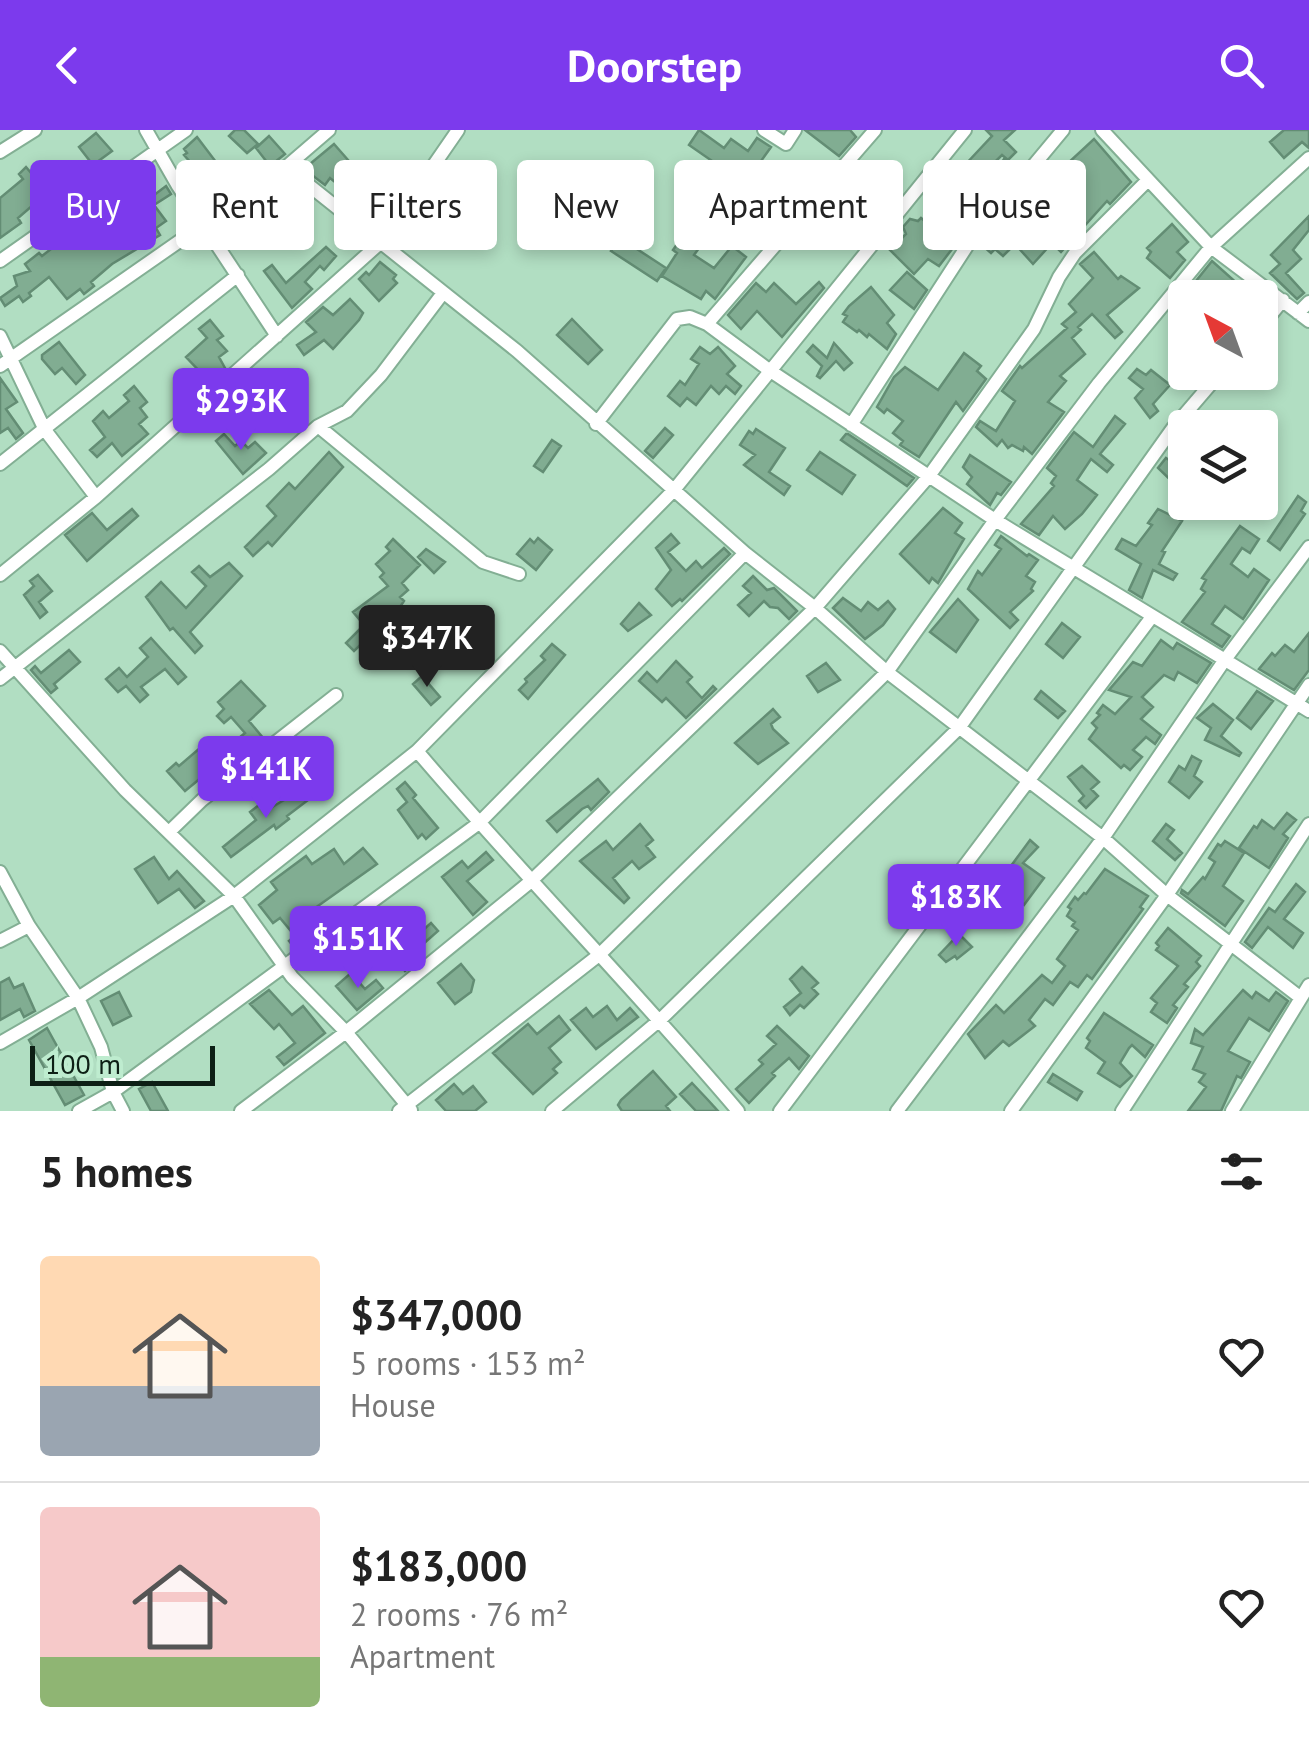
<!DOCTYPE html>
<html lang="en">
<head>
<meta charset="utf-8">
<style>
	:root { --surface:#fff; --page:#f2f2f2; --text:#222; --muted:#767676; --line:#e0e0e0; --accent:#7c3aed }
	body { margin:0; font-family:"PT Sans",sans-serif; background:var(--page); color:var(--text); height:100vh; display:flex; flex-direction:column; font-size:38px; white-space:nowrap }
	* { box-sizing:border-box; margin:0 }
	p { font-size:32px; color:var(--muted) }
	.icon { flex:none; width:55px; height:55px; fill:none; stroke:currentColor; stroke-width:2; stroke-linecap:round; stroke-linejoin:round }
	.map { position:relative; height:981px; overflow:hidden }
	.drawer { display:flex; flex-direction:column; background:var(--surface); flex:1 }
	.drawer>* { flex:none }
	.hud { position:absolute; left:30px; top:30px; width:1250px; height:90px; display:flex; gap:20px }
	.needle { width:65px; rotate:319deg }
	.tools { position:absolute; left:1168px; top:150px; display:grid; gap:20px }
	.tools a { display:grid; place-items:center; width:110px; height:110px; border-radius:10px; background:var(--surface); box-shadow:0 5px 15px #0003; font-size:50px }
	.scale { position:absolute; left:30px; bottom:25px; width:185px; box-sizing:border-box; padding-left:10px; border:5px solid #0d1f15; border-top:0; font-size:28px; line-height:35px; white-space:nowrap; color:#0d1f15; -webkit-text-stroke:8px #beeccf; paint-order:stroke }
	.price { position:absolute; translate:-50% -85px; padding:0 22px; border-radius:10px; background:var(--accent); color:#fff; font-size:32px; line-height:65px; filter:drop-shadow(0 2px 5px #0008) }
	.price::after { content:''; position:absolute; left:50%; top:60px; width:30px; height:22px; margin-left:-15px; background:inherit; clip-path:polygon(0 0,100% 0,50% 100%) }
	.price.active { background:#222; color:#fff }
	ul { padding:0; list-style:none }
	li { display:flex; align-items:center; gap:30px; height:250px; padding:0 40px }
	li+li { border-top:2px solid var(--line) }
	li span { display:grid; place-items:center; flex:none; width:280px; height:200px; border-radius:10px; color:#555 }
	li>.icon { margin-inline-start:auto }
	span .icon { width:120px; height:120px; fill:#fffc; stroke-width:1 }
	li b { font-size:42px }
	h2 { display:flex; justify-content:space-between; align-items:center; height:120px; padding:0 40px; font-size:42px }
	.tag { padding:0 35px; border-radius:10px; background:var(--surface); box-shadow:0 5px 15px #0003; font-size:35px; line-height:90px }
	.tag.active { background:var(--accent); color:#fff }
	header { display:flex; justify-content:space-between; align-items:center; height:130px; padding:0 40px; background:var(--accent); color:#fff; font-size:45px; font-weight:600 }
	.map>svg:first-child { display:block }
	.building { fill:#81ad92; stroke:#638d74; stroke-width:2.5 }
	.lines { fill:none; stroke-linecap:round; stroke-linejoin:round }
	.minor-casing { stroke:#83af94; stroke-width:16 }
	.minor { stroke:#fff; stroke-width:12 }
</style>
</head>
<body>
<header><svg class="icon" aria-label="back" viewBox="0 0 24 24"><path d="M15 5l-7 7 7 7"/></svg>Doorstep<svg class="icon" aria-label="search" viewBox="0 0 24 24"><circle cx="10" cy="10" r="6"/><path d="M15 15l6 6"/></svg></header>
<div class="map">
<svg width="1309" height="981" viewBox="0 0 1309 981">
	<rect width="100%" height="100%" fill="#b1dec2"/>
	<path class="building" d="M235 0H244L258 14 247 23 229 6Z
		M699 0 724 18 731 9 748 21 757 8 771 17 694 125 714 138 732 116 746 127 715 169 706 161 701 169 662 146 677 123 673 120 728 42 689 15Z
		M805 0H850L856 7 839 26Z
		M986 0H1015L1004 10 1016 22 1008 30 1002 25 947 79 933 67 939 60 944 64 968 41 964 36 992 6Z
		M1284 0H1309V18L1302 12 1284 28 1270 12Z
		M96 3 112 21 93 35 79 17Z
		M269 6 285 24 270 36 256 18Z
		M197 7 216 32 209 38 221 52 214 59 184 25 187 23 184 19Z
		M1094 9 1131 52 1110 74 1107 71 1061 122 1052 113 1033 134 1015 114 1003 126 995 119 991 123 983 116 1000 98 997 95 1008 82 1022 96 1037 79 1024 63 1036 49 1063 77 1084 52 1067 34Z
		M334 14 355 38 340 56 330 48 325 55 304 39Z
		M1004 29 1013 39 996 56 998 58 976 79 973 77Z
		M26 37 37 50 53 42 64 57 51 67 48 62 18 88 21 93 0 108V68L23 49 19 44Z
		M287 51 301 62 294 73 305 85 295 95 298 98 281 112 275 105 264 114 252 100 234 111 226 99 262 72 267 77 282 64 278 60Z
		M166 56 171 64 154 75 166 91 156 98 160 105 112 134 91 152 94 156 84 164 80 159 67 169 49 147 29 163 31 166 23 172 19 166 5 176 0 168 17 156 14 146 30 141 25 134 39 123 42 126 73 102 84 117 112 91 104 81 130 61 141 75Z
		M845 62 858 72 864 68 880 82 870 95 848 78 834 86 827 78Z
		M937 81 962 106 939 136 928 129 914 144 890 120 906 104 903 97 910 89 918 91 921 88 926 92Z
		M1309 86V100L1293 120 1301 129 1286 143 1304 163 1297 169 1270 143 1280 134 1271 125Z
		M1172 94 1188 112 1177 122 1185 130 1170 148 1147 128 1151 122 1147 118Z
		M620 108 666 138 657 151 611 121Z
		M326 117 336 126 324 140 320 136 305 152 312 159 292 178 264 141 272 135 286 153Z
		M1094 122 1118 149 1121 146 1139 158 1107 185 1122 202 1115 208 1092 184 1078 197 1081 200 1072 208 1085 224 1060 246 1066 251 1048 272 1064 282 1032 324 1024 317 1023 321 1012 315 1008 318 1002 310 997 316 976 297 980 291 996 301 1015 271 1002 261 1020 236 1022 238 1067 198 1062 194 1076 182 1069 174 1093 148 1080 134Z
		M1212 131 1239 155 1228 168H1222L1213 160 1204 168 1192 156Z
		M380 132 396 145 393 149 397 153 379 171 359 149 366 142 369 145Z
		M907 142 927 160 914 179 890 160Z
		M819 152 824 158 782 207 757 181 741 199 728 185 756 153 766 162 774 153 796 174Z
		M871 157 894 185 887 193 896 204 887 219 869 204 867 207 859 200 857 202 843 192 847 186 843 184 849 176Z
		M350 169 363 183 359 190 333 219 324 210 304 225 297 215 316 202 306 192 323 177 333 185Z
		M572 189 602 220 588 234 557 205Z
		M210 190 223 206 217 210 227 221 219 227 225 238 208 250 186 227 207 208 199 199Z
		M59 212 85 245 76 254 62 238 55 244 42 229V225Z
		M834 213 852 233 844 240 836 231 820 248 817 246 822 236 807 222 813 215 827 228Z
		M700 217 710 224 718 217 735 236 727 244 741 256 735 264 726 256 719 264 711 256 696 275 687 268 680 276 668 266 680 251 685 255 699 234 691 229Z
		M964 223 981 236 977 241 986 249 963 281 956 272 919 327 900 315 903 311 893 303 903 291 887 279 884 283 877 277 894 247 905 237 938 260Z
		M1137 239 1146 245 1151 240 1170 255 1153 274 1158 281 1150 288 1135 268 1143 259 1129 248Z
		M0 248 17 272 6 279 23 303 16 309 8 298 0 303Z
		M134 256 147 272 140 278 147 287 139 294 148 304 122 326 112 313 97 327 90 320 105 307 93 291 103 281 109 288 129 271 124 265Z
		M1115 286 1125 294 1100 324 1113 335 1107 342 1091 329 1077 350 1097 365 1082 384 1065 399 1053 386 1039 405 1021 394 1054 356 1051 353 1056 346 1047 338 1074 302 1093 317Z
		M665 298 673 305 653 328 645 321Z
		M756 299 785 318 769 342 790 356 784 365 744 335 755 325 740 315 749 301 753 304Z
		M224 304 235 316 241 311 248 318 255 312 266 323 243 344 216 311Z
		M846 304H848L914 348 907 356 841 310Z
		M552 310 561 316 543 342 534 336Z
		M329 322 343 337 272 416 268 412 253 426 245 417 276 386 267 376 289 353 295 359Z
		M820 322 855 345 842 364 807 340Z
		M970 325 1011 352 1001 365 997 363 990 375 967 354 972 347 963 337Z
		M1166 328 1179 336 1185 328V364L1158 338Z
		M1298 366 1306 372 1301 381 1305 384 1280 420 1268 411Z
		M943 378 962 393 955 403 964 409 938 453 932 448 929 453 900 424Z
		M132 379 138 386 87 431 65 405 92 383 107 400Z
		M1158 379 1182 391 1162 421 1165 422 1159 434 1177 444 1173 450 1153 440 1142 468 1129 460 1141 434 1116 419 1122 409 1136 416 1152 395 1148 393Z
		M1240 396 1259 409 1250 423 1242 418 1231 434 1248 447 1254 439 1269 450 1243 489 1225 476 1212 494 1230 506 1222 517 1182 492 1205 462 1201 459 1206 450 1202 448Z
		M671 404 679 413 668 422 686 441 696 431 702 438 724 418 730 424 682 471 680 469 672 476 656 459 671 440 656 418Z
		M1001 406 1027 426 1029 424 1038 430 1026 446 1035 452 1031 459 1033 461 1010 482 1018 490 1010 498 968 459 978 441 982 445 1001 419 995 415Z
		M538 408 552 420 536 440 517 424 530 409 534 413Z
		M393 409 420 435 402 453 408 460 400 467 404 471 400 477 354 521 346 513 364 495 353 482 388 456 380 447 384 443 376 434 390 421 386 417Z
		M426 419 445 432 434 443 418 427Z
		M229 433 242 446 190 502 202 516 195 523 173 498 170 500 146 467 161 452 186 478 206 456 192 442 199 436 210 447Z
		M38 445 52 461 39 472 47 482 40 488 24 465 34 456 30 451Z
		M753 446 767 460 774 458 797 481 789 489 778 478 770 477 764 471 749 486 738 475 751 463 743 456Z
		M843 468 861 481 868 472 878 480 888 471 895 479 883 495 865 509 833 478Z
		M958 469 978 490 956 522 930 502Z
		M639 473 651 485 628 501 621 494Z
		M1062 493 1080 507 1063 528 1046 514Z
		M1309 503V540L1294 560 1259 539 1272 523 1275 526 1285 515 1294 522Z
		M151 508 186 547 178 554 165 539 141 557 148 565 140 572 126 556 118 562 106 549 119 538 127 547 148 527 140 518Z
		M1161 510 1173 519 1177 513 1211 533 1197 553 1178 542 1174 550 1164 545 1142 567 1153 577 1141 589 1161 605 1155 614 1146 607 1133 620 1142 627 1130 640 1124 635 1121 638 1089 609 1097 598 1092 593 1100 585 1097 583 1103 575 1115 584 1131 567 1109 560 1133 532 1142 536Z
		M552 514 565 525 528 569 519 560 527 552 525 549 545 530 541 526Z
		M69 520 80 532 54 554 57 558 51 563 31 540 35 536 41 543Z
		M676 531 692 547 687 552 702 568 713 556 716 559 686 588 666 568 662 572 639 551 647 542 657 552Z
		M826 533 840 550 818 562 807 546Z
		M422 546 440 567 431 575 413 554Z
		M241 551 265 576 249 591 264 609 256 615 251 609 233 625 227 618 245 603 231 587 224 593 217 586 224 579 218 572Z
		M1041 561 1065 581 1058 588 1035 569Z
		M1257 561 1273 571 1251 599 1237 588Z
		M1213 574 1233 590 1221 606 1241 623 1239 626 1205 610 1211 598 1197 588Z
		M773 579 780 587 771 594 773 599 788 613 758 634 735 613Z
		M207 612 228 637 214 648 208 642 185 661 167 641 176 633 179 636Z
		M1192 626 1201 631 1194 646 1202 652 1189 668 1169 652 1179 636 1185 640Z
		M1082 636 1099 652 1091 659 1098 666 1086 678 1079 671 1084 666 1068 647Z
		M598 649 609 662 591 680 588 676 582 679 557 702 547 691Z
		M405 652 416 665 413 668 438 698 426 709 422 704 418 708 398 680 407 672 397 659Z
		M301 660 308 670 287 686 289 689 276 699 274 695 231 727 223 717 256 690 250 682 263 672 269 679Z
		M1287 683 1296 690 1283 704 1288 708 1269 738 1239 718 1254 696 1257 698 1262 690 1274 699Z
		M640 694 653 710 646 716 655 727 639 739 632 731 613 748 629 768 624 773 580 731 606 711 613 720Z
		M1166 694 1174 700 1167 709 1182 723 1175 730 1153 711Z
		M1030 710 1038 717 1023 733 1044 748 1024 775 1018 770 1001 788 988 778 977 791 957 773 961 770 958 767 973 749 984 755 1004 736 1008 740Z
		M1225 711 1244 723 1223 756 1243 771 1225 796 1181 763 1182 760 1188 764 1203 747 1205 749 1215 732 1209 728 1218 714 1221 716Z
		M363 718 377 734 308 783 319 798 294 817 289 811 295 806 280 788 273 793 259 775 277 760 271 752 306 726 312 734 334 719 344 734Z
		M486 722 493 730 467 751 487 772 473 785 442 747 462 731 468 738Z
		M154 727 169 749 177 741 204 771 195 778 179 759 158 773 135 739Z
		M1105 739 1148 766 1140 777 1143 779 1092 849 1087 845 1078 857 1070 852 1053 875 1045 869 1029 890 1035 896 1009 916 1003 911 985 928 968 904 996 875 1004 883 1042 845 1052 853 1065 836 1057 829 1078 800 1072 796 1075 792 1067 786 1071 779 1068 777 1075 767 1078 770 1084 763 1086 764Z
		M1296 754 1305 762 1284 789 1303 803 1293 818 1268 797 1252 818 1245 812 1269 778 1275 782Z
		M369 787 412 835 405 841 384 816 363 831 355 822 372 808 359 793Z
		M413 792 422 801 431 793 438 801 421 816 406 798Z
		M1168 798 1201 826 1196 832 1200 836 1184 854 1188 857 1173 875 1177 878 1167 893 1151 882 1157 873 1151 868 1178 836 1156 820 1159 816 1156 813Z
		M959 804 972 817 957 829 955 826 946 832 939 825Z
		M461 834 474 850 471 862 455 874 438 853Z
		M802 837 818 853 812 858 818 864 804 878 800 875 790 885 784 877 801 863 790 849Z
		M351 843 365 859 376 850 383 858 357 880 336 856Z
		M9 848 14 858 23 854 35 881 24 887 20 879 0 890V853Z
		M269 860 292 885 303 876 325 903 284 935 277 927 295 913 279 894 274 899 250 874Z
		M1243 860 1252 868 1256 862 1269 871 1276 862 1288 871 1269 901 1249 888 1228 921 1250 932 1241 948 1237 946 1221 981H1188L1206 957 1199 952 1205 944 1193 939 1203 917 1191 913 1195 899 1203 905Z
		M119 862 131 886 113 895 101 871Z
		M607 876 617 890 630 878 638 887 596 919 571 890 586 878 593 887Z
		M1104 883 1153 915 1145 927 1132 915 1129 918 1120 933 1132 946 1120 957 1098 943 1105 932 1086 918 1090 911 1087 908Z
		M559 886 570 900 549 918 561 932 553 939 557 943 533 964 493 923 528 894 537 904Z
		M777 896 809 926 799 939 789 928 772 943 775 946 749 973 736 959 763 934 759 930 776 914 767 906Z
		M47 898 84 965 65 975 29 910Z
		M653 941 676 967 666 976 670 981H622L618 975 621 970Z
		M1053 944 1082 962 1077 970 1048 952Z
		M152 952 168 981H151L139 959Z
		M692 953 708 970 718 981H696L680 964Z
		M454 954 463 964 473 956 486 972 475 981H446L436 970Z"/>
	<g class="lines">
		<g class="minor-casing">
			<path id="minor" d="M146 0 178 56 277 206
				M764 0 786 14 795 0
				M1102 0 1211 117 1309 191
				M0 22 35 0
				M0 131 186 0
				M1298 183 1309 172
				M707 194 875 0
				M1260 198 1283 170
				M0 206 45 300 96 367
				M0 236 286 37 329 0
				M596 294 677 189 690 187 707 194 769 240 995 390 1309 581
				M851 295 969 113 1063 0
				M318 296 483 432 519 444
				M0 334 238 145
				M745 423 815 478 887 542 1103 708 1167 765 1301 868
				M0 445 96 367 380 113 458 0
				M0 521 125 660 234 766 292 847 346 902 411 980
				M0 549 269 339 318 296 347 281 381 245 443 163
				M417 621C521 743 634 858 738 981
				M170 701 202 670 336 565
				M0 742 29 796 78 868 101 917 113 962 123 981
				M0 811 29 796
				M0 913 78 868 234 766 417 621 674 360 965 0
				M79 981 113 962 479 693 745 423 517 221 286 37
				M241 981 346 902 530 752 815 478 929 346 1034 199 1059 147 1075 123 1147 51
				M399 981 599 825 887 542 995 390 1099 253 1211 117 1309 28
				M552 981 661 889 959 598 1173 298 1221 242
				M780 981 1151 488
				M897 981 1103 708 1224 531 1309 417
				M1011 981 1167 765 1309 555
				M1122 981 1309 694
				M1232 981 1309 855"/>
		</g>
		<use href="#minor" class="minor"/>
	</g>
</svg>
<div class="tools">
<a><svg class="needle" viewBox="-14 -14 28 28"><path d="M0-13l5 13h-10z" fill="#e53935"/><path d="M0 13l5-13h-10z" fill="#767676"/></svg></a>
<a><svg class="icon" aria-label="layers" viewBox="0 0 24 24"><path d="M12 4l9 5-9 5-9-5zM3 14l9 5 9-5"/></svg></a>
</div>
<div class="scale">100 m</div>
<b class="price" style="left:241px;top:323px">$293K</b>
<b class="price active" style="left:427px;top:560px">$347K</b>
<b class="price" style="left:266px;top:691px">$141K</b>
<b class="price" style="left:956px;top:819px">$183K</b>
<b class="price" style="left:358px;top:861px">$151K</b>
<div class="hud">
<a class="tag active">Buy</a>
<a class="tag">Rent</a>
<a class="tag">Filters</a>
<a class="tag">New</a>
<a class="tag">Apartment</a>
<a class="tag">House</a>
</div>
</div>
<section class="drawer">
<h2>5 homes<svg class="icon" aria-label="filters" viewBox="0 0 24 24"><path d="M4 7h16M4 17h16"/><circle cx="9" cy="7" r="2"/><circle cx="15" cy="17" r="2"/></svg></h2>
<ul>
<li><span style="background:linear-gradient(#ffd9b3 65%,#9aa5b1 0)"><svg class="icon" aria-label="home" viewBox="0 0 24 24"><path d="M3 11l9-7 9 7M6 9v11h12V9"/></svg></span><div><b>$347,000</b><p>5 rooms · 153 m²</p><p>House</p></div><svg class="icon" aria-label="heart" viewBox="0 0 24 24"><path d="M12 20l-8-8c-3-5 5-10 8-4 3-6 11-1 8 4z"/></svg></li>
<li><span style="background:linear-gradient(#f6c9c9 75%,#8fb573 0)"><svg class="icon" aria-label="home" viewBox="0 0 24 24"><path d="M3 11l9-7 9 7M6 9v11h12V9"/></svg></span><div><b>$183,000</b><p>2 rooms · 76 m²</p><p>Apartment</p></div><svg class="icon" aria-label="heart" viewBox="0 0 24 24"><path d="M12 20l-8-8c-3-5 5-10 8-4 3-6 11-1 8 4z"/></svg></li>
</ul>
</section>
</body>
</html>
